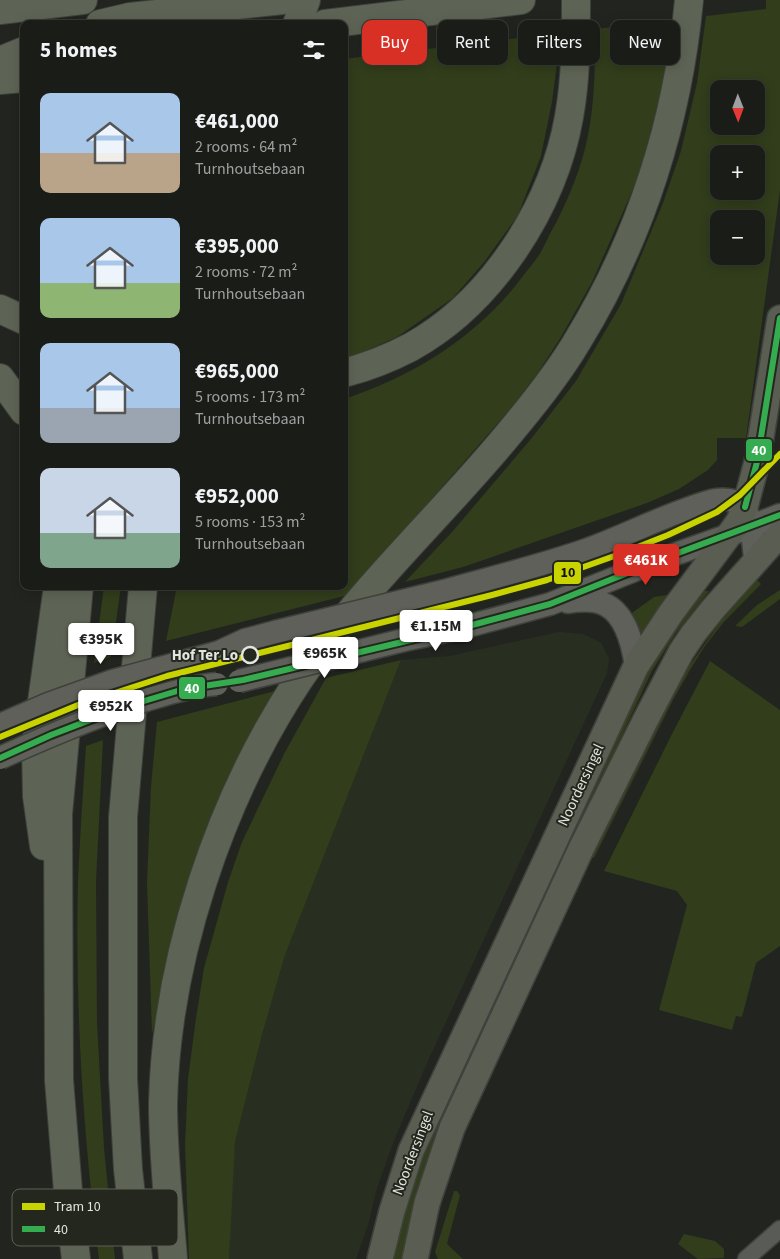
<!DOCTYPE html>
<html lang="en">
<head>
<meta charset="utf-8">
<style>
	:root { --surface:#1a1c17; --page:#232520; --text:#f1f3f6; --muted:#9fa1a1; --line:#383a36; --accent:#d93025 }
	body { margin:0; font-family:"Source Sans 3",sans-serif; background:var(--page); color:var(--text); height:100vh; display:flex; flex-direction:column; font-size:19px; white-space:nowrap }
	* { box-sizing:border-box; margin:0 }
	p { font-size:16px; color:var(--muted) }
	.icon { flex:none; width:28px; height:28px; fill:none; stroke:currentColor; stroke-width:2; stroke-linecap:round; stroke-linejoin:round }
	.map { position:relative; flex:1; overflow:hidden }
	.side { position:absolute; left:20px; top:20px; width:328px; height:570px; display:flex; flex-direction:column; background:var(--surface); border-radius:10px; box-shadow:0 2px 12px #0003,0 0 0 1px var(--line) }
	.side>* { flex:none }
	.guide { position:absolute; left:362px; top:20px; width:342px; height:45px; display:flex; gap:10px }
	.needle { width:32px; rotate:179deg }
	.fabs { position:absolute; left:710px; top:80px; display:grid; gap:10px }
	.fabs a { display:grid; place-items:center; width:55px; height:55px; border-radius:10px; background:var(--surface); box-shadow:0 2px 12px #0003,0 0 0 1px var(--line); font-size:25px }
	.price { position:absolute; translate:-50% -42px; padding:0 11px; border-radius:5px; background:#fff; color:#222; font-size:16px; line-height:32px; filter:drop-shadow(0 1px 2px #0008) }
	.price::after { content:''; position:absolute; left:50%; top:30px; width:15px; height:11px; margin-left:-8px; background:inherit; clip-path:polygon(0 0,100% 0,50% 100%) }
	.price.on { background:var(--accent); color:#fff }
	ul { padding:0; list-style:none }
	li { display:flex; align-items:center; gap:15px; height:125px; padding:0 20px }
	li span { display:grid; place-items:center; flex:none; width:140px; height:100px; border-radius:10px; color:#555 }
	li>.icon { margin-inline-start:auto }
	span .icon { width:60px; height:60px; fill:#fffc; stroke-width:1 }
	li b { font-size:21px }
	h2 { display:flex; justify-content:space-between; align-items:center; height:60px; padding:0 20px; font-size:21px }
	.pill { padding:0 18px; border-radius:10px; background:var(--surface); box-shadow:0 2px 12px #0003,0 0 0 1px var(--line); font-size:18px; line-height:45px }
	.pill.on { background:var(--accent); color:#fff }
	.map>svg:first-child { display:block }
	.built { fill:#292f20 }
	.green { fill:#313d1b; fill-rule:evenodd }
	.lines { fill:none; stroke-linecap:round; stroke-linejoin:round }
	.street-casing { stroke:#3f413c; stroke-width:19 }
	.secondary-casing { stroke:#3f413c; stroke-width:25 }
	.primary-casing { stroke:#3f413c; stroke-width:28 }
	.highway-casing { stroke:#3f413c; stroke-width:30 }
	.street { stroke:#585b56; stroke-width:16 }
	.secondary { stroke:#5e6059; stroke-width:22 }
	.primary { stroke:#595d52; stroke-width:25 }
	.highway { stroke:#5e6455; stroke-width:28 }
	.secondary-bridge-casing { stroke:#3f413c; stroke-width:25; stroke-linecap:butt }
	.highway-bridge-casing { stroke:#3f413c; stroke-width:30; stroke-linecap:butt }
	.secondary-bridge { stroke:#5e6059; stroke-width:22 }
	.highway-bridge { stroke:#5e6455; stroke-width:28 }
	.bus-1-casing { stroke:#23271d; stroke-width:10 }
	.bus-1 { stroke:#35ac4f; stroke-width:6 }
	.tram-1-casing { stroke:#23271d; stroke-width:10 }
	.tram-1 { stroke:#c8d300; stroke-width:6 }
	.stop-dot { fill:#23271d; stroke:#e3e6df; stroke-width:2.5 }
	.labels { text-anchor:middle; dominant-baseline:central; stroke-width:4; stroke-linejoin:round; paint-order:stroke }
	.stop-label { font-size:15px; font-weight:bold; fill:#e3e6df; stroke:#23271d; text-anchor:end }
	.street-label { font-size:15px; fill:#e3e6df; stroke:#23271d }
	.key { fill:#23271d; stroke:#5d6057; stroke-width:1 }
	.key-label { font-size:14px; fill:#e3e6df }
	.line-badge { stroke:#23271d; stroke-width:2 }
	.badge-label { font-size:14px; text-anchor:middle; font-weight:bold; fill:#fff }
	.pale-badge-label { font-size:14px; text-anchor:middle; font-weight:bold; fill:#111 }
</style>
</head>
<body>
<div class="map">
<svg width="780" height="1259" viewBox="0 0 780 1259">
	<rect width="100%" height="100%" fill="#22251f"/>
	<path class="built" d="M559 632 583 634 601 643 609 658 607 673 426 1065 393 1143 377 1188 368 1225 356 1259H229L231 1192 235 1142 262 1035 285 955 401 660 450 656Z"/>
	<path class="green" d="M766 0H780V190L746 438H717V460L708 470 679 489 647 503 463 567 405 582 452 532 531 439 576 381 621 304 663 203 681 151 697 83 706 16 766 9ZM719 89H756V126H719ZM719 154H756V191H719ZM719 219H756V256H719Z
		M673 20 665 79 638 178 592 282 561 337 537 374 511 408 348 595 166 641 177 586H344V399C414 376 478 336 523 276 529 268 536 260 541 252 546 242 551 231 557 221 572 191 585 158 590 124 595 93 595 61 595 29Z
		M561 33 552 102 541 156 518 215 485 261 453 298 397 337 359 354 344 358V59Z
		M757 580 761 584 723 623 705 646 690 670 673 700 594 858 588 855 687 669 721 621Z
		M104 586H121L111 657 94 663Z
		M780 590V599L742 627 735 626 757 605Z
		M701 591H709L676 633 652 671 554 881 405 1259H392L399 1227 423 1152 641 685 658 651Z
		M673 594 642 638 629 615 654 597Z
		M401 660 285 955 262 1035 235 1142 229 1259H189L185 1145 188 1079 196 1018 204 968 228 882 242 842 284 754 326 678Z
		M710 661 780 710V946L756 963 742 1017 736 1016 732 1030 659 1010 687 905 677 891 604 871 673 732Z
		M279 690 182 906 152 1034 147 882 151 786 157 722Z
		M103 740 96 881 97 1023 104 1148 115 1259H99C83 1134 75 1008 78 882 80 836 83 791 86 746Z
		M454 1191H457L460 1195 447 1244 463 1259H438L435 1252Z
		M684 1234 715 1241 724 1249V1258L698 1259 678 1244Z"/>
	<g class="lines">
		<g class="street-casing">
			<path id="street" d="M746 1259 780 1229"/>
		</g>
		<g class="secondary-casing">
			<path id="secondary" d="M444 591C491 578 540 566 586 550 628 535 668 513 711 501 719 499 730 499 737 502 754 509 752 545 756 562
				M568 602C580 600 595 599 606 605 627 616 633 646 636 666
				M404 640 461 628 550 604 670 556 729 535 780 515
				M219 652 245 640 275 632"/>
		</g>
		<g class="primary-casing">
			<path id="primary" d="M380 1259 392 1211 411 1151 636 666 671 613 729 535 739 521 745 507 757 462 780 318
				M415 1259 427 1203 452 1128 581 849 646 719 681 652 693 634 713 609 780 534"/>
		</g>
		<g class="highway-casing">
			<path id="highway" d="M0 10 83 0
				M100 24 130 17
				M227 24 237 0
				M297 24 306 0
				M325 24 521 0
				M0 61 24 51
				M0 80 24 78
				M0 309 24 320
				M344 373C367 367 390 358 411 347 492 302 553 207 569 117 576 78 576 39 576 0
				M0 378 24 411
				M44 846 37 796 36 745 58 586
				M76 1259 68 1191 59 1080 58 814 79 586
				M138 1259 128 1169 123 1078V817L143 586
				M173 1259C169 1207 163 1156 163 1104 166 959 220 798 300 678 360 590 439 518 507 436 532 406 558 374 578 340 641 237 678 120 689 0"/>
		</g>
		<use href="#street" class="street"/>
		<use href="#secondary" class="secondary"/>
		<use href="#primary" class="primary"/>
		<use href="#highway" class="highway"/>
		<g class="secondary-bridge-casing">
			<path id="secondary-bridge" d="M275 632 444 591
				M239 681 404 640
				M0 725 48 704 112 681 219 652
				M0 758C48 736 96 716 146 700 170 693 192 686 217 684"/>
		</g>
		<g class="highway-bridge-casing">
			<path id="highway-bridge" d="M130 17 283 0"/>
		</g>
		<use href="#secondary-bridge" class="secondary-bridge"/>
		<use href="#highway-bridge" class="highway-bridge"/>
		<g class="bus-1-casing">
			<path id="bus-1" d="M745 507 757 462 780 318
				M0 758 51 735 124 707 184 689 243 680 461 628 550 604 670 556 780 515"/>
		</g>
		<use href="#bus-1" class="bus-1"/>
		<g class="tram-1-casing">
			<path id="tram-1" d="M0 737 78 705 167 676 492 595 547 580 620 554 668 535 717 512 740 495 780 454"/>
		</g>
		<use href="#tram-1" class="tram-1"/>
	</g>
	<circle class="stop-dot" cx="250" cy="655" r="8"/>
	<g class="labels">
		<g class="stop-label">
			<text x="238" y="655">Hof Ter Lo</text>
		</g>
		<g class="street-label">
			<text transform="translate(581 785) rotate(-65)">Noordersingel</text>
			<text transform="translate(413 1153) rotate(-69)">Noordersingel</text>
		</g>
	</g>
	<rect x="12" y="1189" width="166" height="57" rx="8" class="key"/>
	<rect x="22" y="1203" width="23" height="7" fill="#c8d300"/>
	<rect x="22" y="1226" width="23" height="6" fill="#35ac4f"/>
	<g class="key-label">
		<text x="54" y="1211">Tram 10</text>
		<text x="54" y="1234">40</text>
	</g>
	<g class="line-badge">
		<rect x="745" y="438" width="28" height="24" rx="5" fill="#35ac4f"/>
		<rect x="553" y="561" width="29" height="24" rx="5" fill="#c8d300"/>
		<rect x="178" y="676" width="28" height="24" rx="5" fill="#35ac4f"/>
	</g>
	<g class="badge-label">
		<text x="759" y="455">40</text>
		<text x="192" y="693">40</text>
	</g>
	<g class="pale-badge-label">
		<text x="568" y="577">10</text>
	</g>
</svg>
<div class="fabs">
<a><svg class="needle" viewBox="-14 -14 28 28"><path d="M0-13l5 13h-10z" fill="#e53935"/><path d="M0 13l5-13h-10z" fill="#9fa1a1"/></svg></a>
<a>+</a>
<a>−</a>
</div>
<b class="price on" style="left:646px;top:586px">€461K</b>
<b class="price" style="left:436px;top:652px">€1.15M</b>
<b class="price" style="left:101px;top:665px">€395K</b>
<b class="price" style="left:325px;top:679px">€965K</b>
<b class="price" style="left:111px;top:732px">€952K</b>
<div class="guide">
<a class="pill on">Buy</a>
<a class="pill">Rent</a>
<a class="pill">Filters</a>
<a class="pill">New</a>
</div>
<section class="side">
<h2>5 homes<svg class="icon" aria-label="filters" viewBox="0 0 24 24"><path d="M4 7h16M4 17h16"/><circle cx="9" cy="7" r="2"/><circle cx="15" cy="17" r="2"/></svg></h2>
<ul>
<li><span style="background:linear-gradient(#a9c7e8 60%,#b9a48a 0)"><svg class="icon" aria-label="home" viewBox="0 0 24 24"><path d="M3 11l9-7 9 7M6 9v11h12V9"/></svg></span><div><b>€461,000</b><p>2 rooms · 64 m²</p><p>Turnhoutsebaan</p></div></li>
<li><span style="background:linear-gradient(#a9c7e8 65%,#8fb573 0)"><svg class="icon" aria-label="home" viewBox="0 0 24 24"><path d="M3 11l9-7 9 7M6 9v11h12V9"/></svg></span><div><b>€395,000</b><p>2 rooms · 72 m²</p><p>Turnhoutsebaan</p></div></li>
<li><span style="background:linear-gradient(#a9c7e8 65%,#9aa5b1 0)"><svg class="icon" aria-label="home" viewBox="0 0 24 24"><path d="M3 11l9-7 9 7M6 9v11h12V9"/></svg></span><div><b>€965,000</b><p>5 rooms · 173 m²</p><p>Turnhoutsebaan</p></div></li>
<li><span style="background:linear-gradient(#c9d6e8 65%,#7fa58c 0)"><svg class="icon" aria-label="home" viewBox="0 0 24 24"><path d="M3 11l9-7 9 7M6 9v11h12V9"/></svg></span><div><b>€952,000</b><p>5 rooms · 153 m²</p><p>Turnhoutsebaan</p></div></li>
</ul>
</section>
</div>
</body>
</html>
